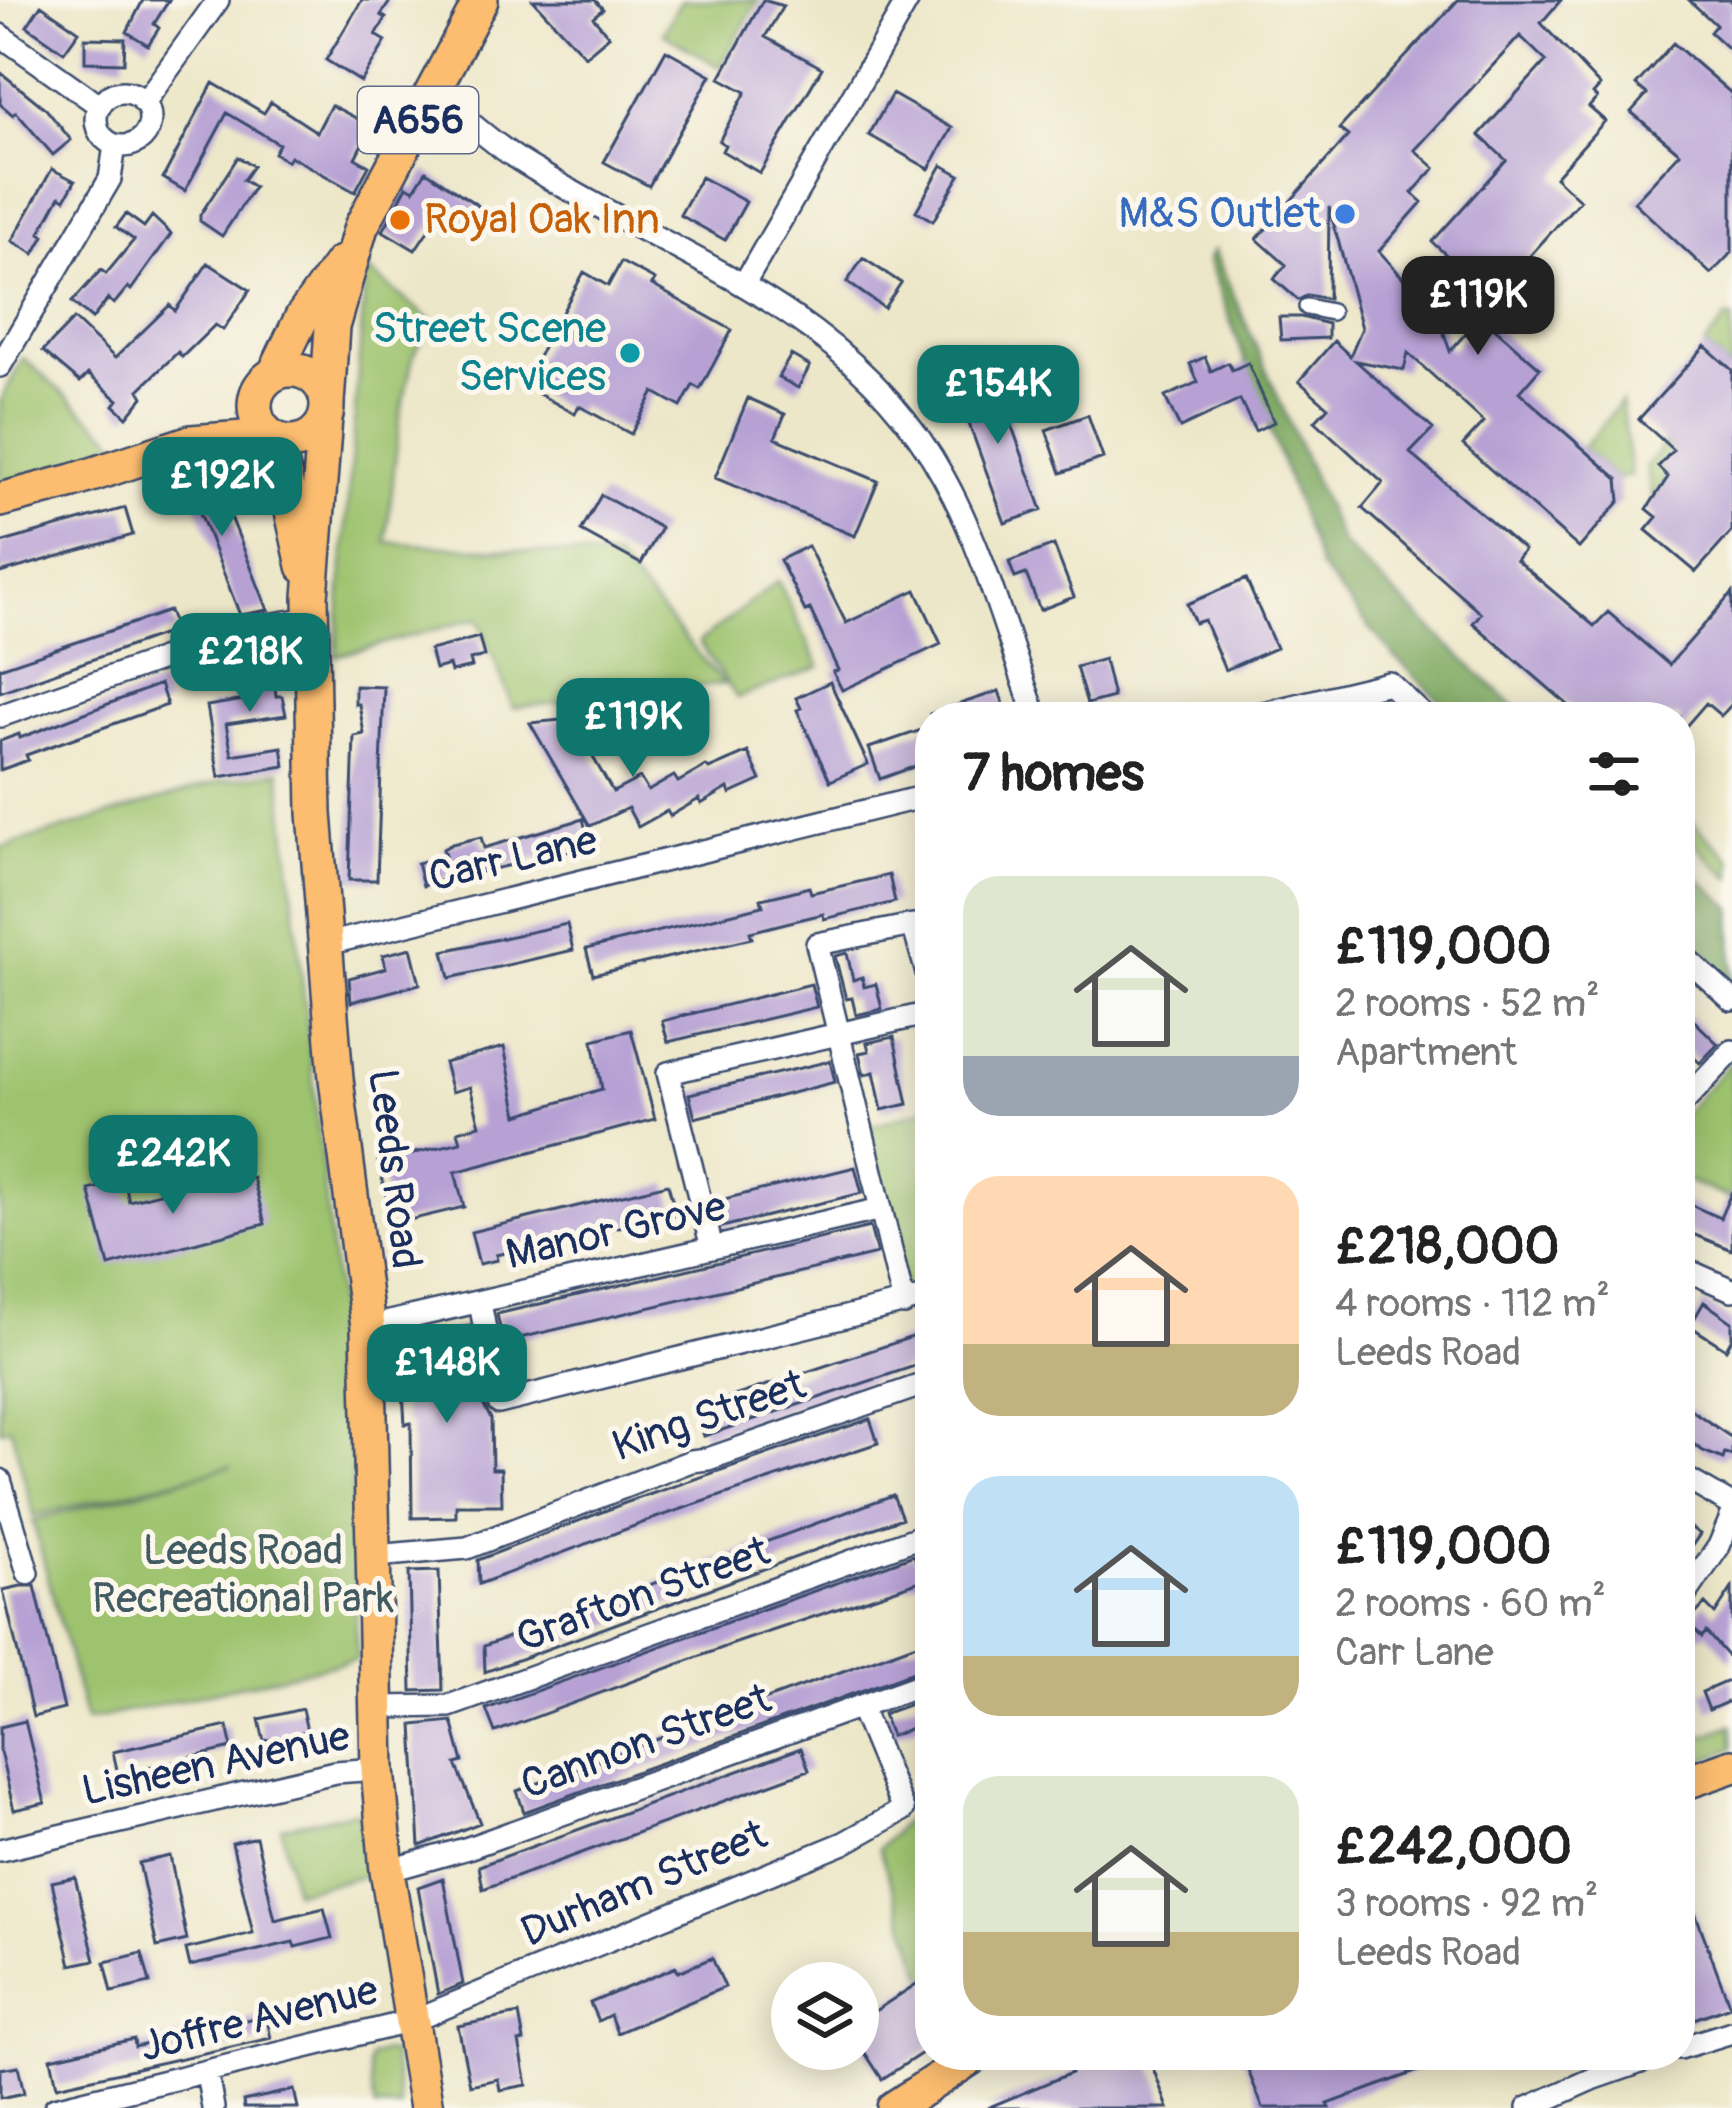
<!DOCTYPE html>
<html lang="en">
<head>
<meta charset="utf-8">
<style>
	:root { --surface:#fff; --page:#f6f6f6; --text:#222; --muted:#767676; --accent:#0f766e }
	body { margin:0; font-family:Pangolin,sans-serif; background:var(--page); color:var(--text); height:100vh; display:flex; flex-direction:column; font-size:45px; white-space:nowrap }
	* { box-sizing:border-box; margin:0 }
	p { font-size:39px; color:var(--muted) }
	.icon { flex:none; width:66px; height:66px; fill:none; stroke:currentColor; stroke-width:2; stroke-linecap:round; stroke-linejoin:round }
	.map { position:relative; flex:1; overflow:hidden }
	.details { position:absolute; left:915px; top:702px; width:780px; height:1368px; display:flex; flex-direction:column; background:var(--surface); border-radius:48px; box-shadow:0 6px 30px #0003 }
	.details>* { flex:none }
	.tools { position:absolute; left:771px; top:1962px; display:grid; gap:24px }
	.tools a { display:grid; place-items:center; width:108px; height:108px; border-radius:50%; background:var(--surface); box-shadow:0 6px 30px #0003; font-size:60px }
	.price { position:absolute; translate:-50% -102px; padding:0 27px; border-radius:24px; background:var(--accent); color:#fff; font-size:39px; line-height:78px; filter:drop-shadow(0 3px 6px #0008) }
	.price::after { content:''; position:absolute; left:50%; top:72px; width:36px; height:27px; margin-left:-18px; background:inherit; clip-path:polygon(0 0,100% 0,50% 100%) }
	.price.selected { background:#222; color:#fff }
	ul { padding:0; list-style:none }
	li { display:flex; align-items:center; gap:36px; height:300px; padding:0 48px }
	li span { display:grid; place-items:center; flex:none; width:336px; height:240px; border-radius:36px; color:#555 }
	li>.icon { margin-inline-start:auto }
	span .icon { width:144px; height:144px; fill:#fffc; stroke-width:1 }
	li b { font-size:51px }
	h2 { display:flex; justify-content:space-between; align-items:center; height:144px; padding:0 48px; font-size:51px }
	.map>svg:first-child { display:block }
	.green { fill:#9ec36e; stroke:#5c7966; stroke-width:3 }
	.forest { fill:#7ea961; stroke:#4c6c60; stroke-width:3 }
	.building { fill:#b6a0d4 }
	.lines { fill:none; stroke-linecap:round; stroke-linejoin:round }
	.pedestrian-casing { stroke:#3a4b6e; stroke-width:20 }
	.minor-casing { stroke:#3a4b6e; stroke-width:26 }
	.primary-casing { stroke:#3a4b6e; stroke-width:38 }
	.pedestrian { stroke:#fff; stroke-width:15 }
	.minor { stroke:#fff; stroke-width:21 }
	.primary { stroke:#fcbd6f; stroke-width:33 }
	.shop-dot { fill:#3f7fe0; stroke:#fbf7ec; stroke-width:4.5 }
	.food-dot { fill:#e8710a; stroke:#fbf7ec; stroke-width:4.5 }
	.culture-dot { fill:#0f9aa8; stroke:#fbf7ec; stroke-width:4.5 }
	.labels { text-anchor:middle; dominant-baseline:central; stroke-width:10; stroke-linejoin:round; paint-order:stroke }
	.shield { fill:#fbf7ec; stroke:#5e6b89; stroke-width:3 }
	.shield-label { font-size:39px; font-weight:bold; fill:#1b2f5e }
	.shop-label { font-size:42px; fill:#366cbe; stroke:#fbf7ec; text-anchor:end }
	.food-label { font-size:42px; fill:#c56008; stroke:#fbf7ec; text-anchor:start }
	.culture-label { font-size:42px; fill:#0d838f; stroke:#fbf7ec; text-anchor:end }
	.street-label { font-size:42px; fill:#1b2f5e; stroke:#fbf7ec }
	.park-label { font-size:42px; fill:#425b63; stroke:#fbf7ec }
</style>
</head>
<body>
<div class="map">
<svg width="1732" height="2108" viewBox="0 0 1732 2108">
	<rect width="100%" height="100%" fill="#fbf7ec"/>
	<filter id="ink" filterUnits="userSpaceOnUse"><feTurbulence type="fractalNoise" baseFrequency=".00833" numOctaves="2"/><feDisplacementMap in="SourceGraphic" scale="24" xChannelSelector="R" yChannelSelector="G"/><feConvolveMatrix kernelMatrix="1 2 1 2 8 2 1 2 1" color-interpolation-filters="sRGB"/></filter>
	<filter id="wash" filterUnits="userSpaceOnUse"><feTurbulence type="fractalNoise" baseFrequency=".004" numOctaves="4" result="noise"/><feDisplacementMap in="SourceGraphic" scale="48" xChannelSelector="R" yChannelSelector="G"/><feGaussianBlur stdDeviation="2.7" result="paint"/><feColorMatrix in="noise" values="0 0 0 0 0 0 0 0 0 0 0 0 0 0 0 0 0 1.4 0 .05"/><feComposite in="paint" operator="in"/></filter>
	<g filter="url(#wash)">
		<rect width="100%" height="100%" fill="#ede7c9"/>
		<path class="green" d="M681 0H758L720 67 663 33Z
			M366 269 434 322 414 353 400 417 386 542 615 558 724 684 513 708 478 618 336 656Z
			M1726 318H1732V370L1705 346Z
			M23 358 124 447 0 485V402Z
			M1621 402 1631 475 1618 479 1583 448Z
			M1665 443 1674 450 1668 477 1653 498 1646 467Z
			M778 581 820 667 737 698 699 642Z
			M280 771 351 1434 357 1659 86 1721 33 1521 232 1466 34 1516 11 1428 0 1430V848L218 782Z
			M1691 821 1732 859V878C1715 863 1687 846 1691 821Z
			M1732 1061V1199L1680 1178V1118Z
			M930 1107V1291L906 1299 867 1127Z
			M1732 1725V1749L1680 1769V1746Z
			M930 1807V1977L925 1978 879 1849 910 1815Z
			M359 1811 372 1875 294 1891 281 1827Z
			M384 2052 392 2053 400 2108H375L368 2066 370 2057Z"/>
		<path class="forest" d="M1214 250 1342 544 1525 717H1457L1392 654 1320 568 1208 259Z
			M1680 862 1732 908V983L1680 933Z"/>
		<g id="blocks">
			<path class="building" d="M143 0H169L154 24 159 28 148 45 127 32Z
				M362 0H391L381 15 386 18 376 35 386 41 361 82 326 60Z
				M533 0H595L603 9 593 17 609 36 585 56Z
				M763 0 783 6 765 37 822 68 760 173 722 151 725 145 719 141 746 92 720 78Z
				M1458 0H1561L1541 23 1600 86 1593 94 1597 98 1589 107 1605 121 1555 177 1580 200 1493 297 1432 242 1506 160 1479 135 1546 61 1520 36 1415 150 1435 168 1412 193 1422 202 1379 251 1404 279 1445 294 1440 322 1450 351 1481 316 1540 368 1519 392 1618 479 1620 501 1579 548 1463 445 1484 422 1408 353 1404 370 1356 361 1433 429 1410 453 1524 550 1516 560 1594 626 1608 612 1669 665 1732 593V704L1721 716 1706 703 1680 733V717H1582L1473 623 1481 613 1362 508 1383 483 1315 421 1328 407 1299 381 1334 341 1350 356 1362 328 1329 207 1328 299 1308 295 1298 300 1274 279 1286 265 1257 239 1348 136 1339 129Z
				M1689 0H1732V52L1710 32 1716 25Z
				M41 5 79 31 64 52 27 26Z
				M85 38 125 39 124 63 85 62Z
				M1673 43 1732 94V252L1711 274 1634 202 1680 153 1631 112 1647 94 1636 85Z
				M666 50 711 75 649 186 604 162Z
				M0 72 46 109 71 140 53 155 16 112 13 115 0 104Z
				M213 83 264 113 271 102 317 132 331 105 371 126 355 158 369 166 355 192 290 156 287 161 274 153 279 144 227 113 185 191 163 178Z
				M892 94 952 128 929 169 869 135Z
				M238 157 253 166 243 180 254 187 222 236 200 221V215Z
				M942 165 960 175 933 221 916 211Z
				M52 169 75 181 65 199 60 196 40 233 44 236 34 254 12 241Z
				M426 171 495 217 486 231 446 204 415 250 383 231 407 186 414 190Z
				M701 177 746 202 725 240 680 215Z
				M126 214 144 227 152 216 171 234 131 290 128 287 114 304 108 299 92 319 72 302 101 270 106 274 134 240 116 227Z
				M863 258 901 283 884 308 847 282Z
				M621 262 655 280 652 285 732 330 700 389 693 385 681 407 654 392 631 434 579 406 575 414 539 394 543 385 527 377 584 272 608 286Z
				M208 263 250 290 223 330 215 325 182 357 178 352 139 390 143 397 127 417 114 405 118 400 88 374 80 382 43 351 74 319 115 358 170 305 175 311Z
				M1279 317H1301L1328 324V338L1281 340Z
				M1705 346 1732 370V531L1696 572 1646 530 1657 517 1647 509 1668 477 1658 467 1673 450 1639 419Z
				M791 355 810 366 798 388 778 377Z
				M1205 357 1211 371 1228 363 1232 370 1248 363 1274 422 1255 431 1240 400 1180 428 1165 397 1198 382 1190 364Z
				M992 371 1042 510 1005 523 955 385Z
				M748 398 785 414 775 438 878 481 855 536 715 478Z
				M1088 415 1103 458 1061 473 1046 430Z
				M202 462 214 506 225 502 268 610 240 615 193 495 180 499 172 470Z
				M601 495 661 528 641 564 581 531Z
				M125 508 133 535 0 573V543Z
				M1054 545 1074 597 1040 610 1026 574 1015 578 1009 562Z
				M808 546 846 623 916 590 941 644 842 690 833 672 838 670 810 609 805 611 780 560Z
				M1246 579 1276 648 1225 670 1204 620 1195 623 1187 604Z
				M169 611 176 630 0 692V668Z
				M479 637 484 656 470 660 472 667 451 672 449 665 435 669 430 650Z
				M276 639 284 663 272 665 276 696H282L286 715 226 724 232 755 282 747 285 766 219 777 207 706 256 698 248 645Z
				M1104 659 1113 697 1087 704 1076 667Z
				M830 682 868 764 830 781 797 710 801 708 796 698Z
				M160 684 167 705 26 755 28 760 0 770V741L19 734 20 738Z
				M355 686 384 687 377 880H349L354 736 364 734 359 704H355Z
				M999 691 1008 717H931L930 714Z
				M571 719 613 792 640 778 648 791 674 776 678 782 706 766 709 769 748 752 761 780 730 794 728 788 701 804 699 799 670 816 667 811 638 827 628 808 590 826 530 723Z
				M930 727V761L880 779 869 748Z
				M583 819 588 839 580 841 582 848 481 872 480 865 446 874 447 879 423 886 417 863 445 856 443 849 452 844 481 837 484 848Z
				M889 875 895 902 824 919 823 914 790 922 750 932 752 938 593 975 586 949 763 906 761 899 783 894 809 887 811 893Z
				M567 924 573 950 450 978 444 951Z
				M411 948 420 984 351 1002 349 978 386 968 383 955Z
				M847 953 853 980 862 977 864 987 876 984 882 1009 856 1015 852 998 846 999 835 956Z
				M811 984 817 1007 668 1042 662 1021Z
				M1680 1007 1718 1044 1700 1063 1680 1045Z
				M631 1030 655 1119 455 1172 464 1207 393 1224 378 1162 461 1142 458 1131 480 1125 470 1087 452 1092 444 1063 504 1047 518 1115 602 1089 593 1040Z
				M894 1037 908 1104 882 1110 874 1072 864 1075 859 1053 869 1051 867 1043Z
				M830 1061 835 1082 695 1118 689 1094Z
				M855 1167 862 1193 722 1227 716 1201Z
				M228 1175 230 1184 253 1178 265 1224 109 1266 89 1190 124 1180 129 1201Z
				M668 1184 676 1214 496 1255 497 1260 479 1264 471 1232Z
				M1732 1191V1250L1680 1229V1200L1720 1218Z
				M870 1227 877 1254 503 1342 497 1314Z
				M1704 1302 1732 1322V1338L1726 1349 1690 1326Z
				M469 1326 484 1406 491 1419 492 1469H501L502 1505H456V1517L412 1518 411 1423 405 1424 400 1344Z
				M930 1331V1361L704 1436 695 1409Z
				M1680 1402 1732 1438V1456L1725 1453 1723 1459 1703 1451 1680 1434Z
				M870 1419 878 1443 661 1516 479 1584 478 1560 625 1503Z
				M893 1495 902 1518 485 1672 484 1646Z
				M1680 1520 1700 1534 1680 1563Z
				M914 1555 923 1580 733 1644 495 1732 486 1709Z
				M439 1571 443 1690 412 1691 409 1572Z
				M21 1586H35L64 1709 33 1717 3 1590Z
				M1732 1588V1661L1706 1632 1702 1637 1687 1623 1705 1604 1715 1614Z
				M930 1639V1666L524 1812 517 1791Z
				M1732 1679V1700L1709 1710 1702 1692Z
				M930 1697V1722L891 1736 883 1714Z
				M302 1709 307 1731 264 1741 259 1719Z
				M25 1721 45 1803 14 1810 0 1752V1727Z
				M452 1721 463 1762 456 1764 480 1823 420 1846 413 1725Z
				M227 1726 232 1748 118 1774 113 1752Z
				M801 1748 809 1770 483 1889 479 1866Z
				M256 1837 275 1920 324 1908 332 1938 295 1947 293 1942 190 1966 186 1949 253 1933 232 1843Z
				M170 1856 187 1940 157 1947 139 1863Z
				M1680 1872 1730 2006 1680 2024Z
				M75 1877 95 1960 71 1965 52 1882Z
				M443 1878 463 1984 438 1994 418 1887Z
				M142 1953 150 1983 112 1992 105 1962Z
				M712 1958 725 1987 617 2033 610 2015 598 2021 590 2003 676 1967 678 1972Z
				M930 1975V2048L882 2079 858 2042V2022Z
				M519 2014 524 2041 519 2042 527 2085 500 2090 498 2079 470 2085 458 2026Z
				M266 2015 271 2038 57 2086 51 2058 134 2039 135 2047Z
				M1097 2055H1148L1168 2108H987L1071 2073 1068 2066Z
				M1242 2055H1421L1426 2068 1328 2104 1330 2108H1263Z
				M18 2066 24 2093 0 2098V2069Z
				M294 2090 298 2108H244L243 2101Z"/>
		</g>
	</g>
	<g filter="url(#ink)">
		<use href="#blocks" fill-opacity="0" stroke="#3a4b6e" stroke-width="3"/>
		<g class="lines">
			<g class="pedestrian-casing">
				<path id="pedestrian" d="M1307 307 1331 312"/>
			</g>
			<g class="minor-casing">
				<path id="minor" d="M0 35 100 106
					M433 92C462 115 489 141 519 160 673 258 851 307 944 478 985 552 1007 638 1036 717
					M96 119a27 27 0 1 1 54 0a27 27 0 1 1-54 0Z
					M144 103 218 0
					M744 284 908 0
					M0 366 110 179 115 145
					M0 716 250 628 311 618
					M1247 717 1389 683 1425 717
					M323 945 930 795
					M1680 953 1732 1000
					M1680 1106 1732 1051
					M712 1248 668 1073 930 1013
					M1680 1267 1732 1290
					M480 1303 499 1403 930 1296
					M904 1304 817 944 913 925 930 983
					M368 1327 881 1209
					M1680 1475 1732 1505
					M0 1480 28 1573
					M375 1556 467 1548 691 1461 708 1459 930 1382
					M1680 1603 1719 1546 1732 1515
					M378 1707 449 1706 930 1533
					M0 1850 335 1772 378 1769
					M387 1871 468 1848 930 1681
					M1680 2048 1732 2032
					M207 2073 213 2108
					M55 2108 412 2021 844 1843 903 1810 860 1706
					M1528 2108 1595 2078 1661 2055"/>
			</g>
			<g class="primary-casing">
				<path id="primary" d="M255 406a36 36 0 1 1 72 0a36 36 0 1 1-72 0Z
					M275 373 302 317 341 263
					M327 404 332 327 361 227 481 0
					M325 418 311 597 315 813 336 1079 368 1327 378 1769 387 1871 426 2108
					M276 439 304 566
					M0 500 73 481 191 442 271 436
					M1680 1784 1732 1766
					M894 2108 975 2055"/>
			</g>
			<use href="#pedestrian" class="pedestrian"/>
			<use href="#minor" class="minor"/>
			<use href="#primary" class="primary"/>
		</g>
	</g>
	<circle class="shop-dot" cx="1345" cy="214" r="12"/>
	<circle class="food-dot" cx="400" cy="220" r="12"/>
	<circle class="culture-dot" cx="630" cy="353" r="12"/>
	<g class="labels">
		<rect class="shield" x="358" y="87" width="120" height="66" rx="9"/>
		<g class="shield-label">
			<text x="418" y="120">A656</text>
		</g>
		<g class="shop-label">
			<text x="1321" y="214">M&amp;S Outlet</text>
		</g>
		<g class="food-label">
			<text x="424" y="220">Royal Oak Inn</text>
		</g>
		<g class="culture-label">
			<text x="606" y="329">Street Scene<tspan x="606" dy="48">Services</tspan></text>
		</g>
		<g class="street-label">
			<text transform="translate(513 859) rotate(-13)">Carr Lane</text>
			<text transform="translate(394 1169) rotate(83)">Leeds Road</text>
			<text transform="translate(616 1231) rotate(-13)">Manor Grove</text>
			<text transform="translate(709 1416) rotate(-19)">King Street</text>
			<text transform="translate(643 1595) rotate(-20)">Grafton Street</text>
			<text transform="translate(646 1742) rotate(-20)">Cannon Street</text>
			<text transform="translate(216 1764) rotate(-12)">Lisheen Avenue</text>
			<text transform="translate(644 1884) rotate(-23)">Durham Street</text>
			<text transform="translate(259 2019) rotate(-14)">Joffre Avenue</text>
		</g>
		<g class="park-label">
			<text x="243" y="1551">Leeds Road<tspan x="243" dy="48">Recreational Park</tspan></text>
		</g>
	</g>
</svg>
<div class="tools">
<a><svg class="icon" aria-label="layers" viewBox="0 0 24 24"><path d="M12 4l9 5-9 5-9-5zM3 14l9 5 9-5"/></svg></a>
</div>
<b class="price selected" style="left:1478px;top:358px">£119K</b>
<b class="price" style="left:998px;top:447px">£154K</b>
<b class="price" style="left:222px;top:539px">£192K</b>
<b class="price" style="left:250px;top:715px">£218K</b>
<b class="price" style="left:633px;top:780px">£119K</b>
<b class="price" style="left:173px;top:1217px">£242K</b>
<b class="price" style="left:447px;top:1426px">£148K</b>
<section class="details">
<h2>7 homes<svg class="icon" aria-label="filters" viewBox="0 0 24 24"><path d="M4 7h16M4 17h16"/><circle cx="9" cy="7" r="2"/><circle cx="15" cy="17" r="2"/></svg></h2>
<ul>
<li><span style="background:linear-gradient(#dfe7d0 75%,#9aa5b1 0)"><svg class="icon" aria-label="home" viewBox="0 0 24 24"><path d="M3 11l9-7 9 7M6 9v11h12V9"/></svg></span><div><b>£119,000</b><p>2 rooms · 52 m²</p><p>Apartment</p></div></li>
<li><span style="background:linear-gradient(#ffd9b3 70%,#c2b280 0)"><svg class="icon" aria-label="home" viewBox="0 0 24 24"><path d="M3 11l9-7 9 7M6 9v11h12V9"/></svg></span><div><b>£218,000</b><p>4 rooms · 112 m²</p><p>Leeds Road</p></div></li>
<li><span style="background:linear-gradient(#bfe0f5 75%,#c2b280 0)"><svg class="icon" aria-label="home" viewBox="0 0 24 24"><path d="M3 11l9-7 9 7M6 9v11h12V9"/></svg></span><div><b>£119,000</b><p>2 rooms · 60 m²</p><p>Carr Lane</p></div></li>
<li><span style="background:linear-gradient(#dfe7d0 65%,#c2b280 0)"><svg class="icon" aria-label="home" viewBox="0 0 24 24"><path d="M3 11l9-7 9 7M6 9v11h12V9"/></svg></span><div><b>£242,000</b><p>3 rooms · 92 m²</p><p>Leeds Road</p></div></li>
</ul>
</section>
</div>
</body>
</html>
